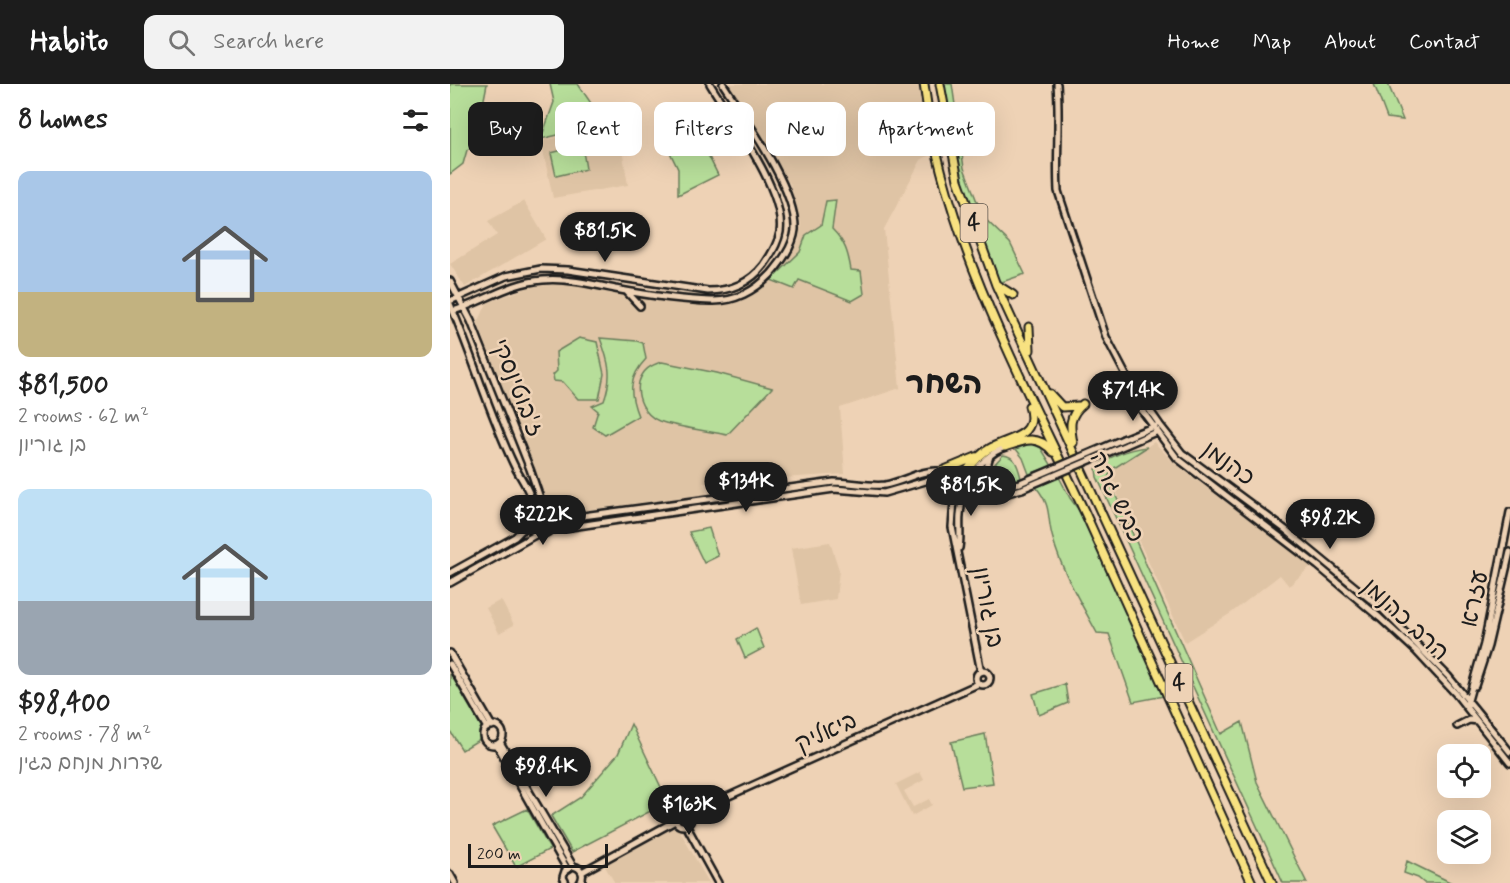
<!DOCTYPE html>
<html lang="en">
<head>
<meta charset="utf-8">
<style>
	:root { --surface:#fff; --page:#f2f2f2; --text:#222; --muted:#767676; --accent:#1c1c1c }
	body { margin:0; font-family:Mynerve,"Playpen Sans Hebrew",sans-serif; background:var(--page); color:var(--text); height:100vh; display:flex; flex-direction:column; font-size:22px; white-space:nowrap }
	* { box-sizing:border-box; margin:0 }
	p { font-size:20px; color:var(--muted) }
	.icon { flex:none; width:33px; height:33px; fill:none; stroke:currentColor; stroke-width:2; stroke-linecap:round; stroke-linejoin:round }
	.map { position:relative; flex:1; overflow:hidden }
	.drawer { display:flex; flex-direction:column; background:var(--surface); width:450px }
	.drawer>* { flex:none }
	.hud { position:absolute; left:18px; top:18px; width:570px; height:54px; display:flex; gap:12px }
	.buttons { position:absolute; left:987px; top:660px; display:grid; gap:12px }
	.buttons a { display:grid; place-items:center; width:54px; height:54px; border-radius:12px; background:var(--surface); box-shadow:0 6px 24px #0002; font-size:30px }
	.scale { position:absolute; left:18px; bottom:15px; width:140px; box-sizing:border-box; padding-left:6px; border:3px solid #1c1c1c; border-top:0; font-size:16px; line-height:21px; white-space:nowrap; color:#1c1c1c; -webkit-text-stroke:4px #eed2b5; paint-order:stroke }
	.price { position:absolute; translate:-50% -51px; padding:0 14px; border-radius:21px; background:var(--accent); color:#fff; font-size:20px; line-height:39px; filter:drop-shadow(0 2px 3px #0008) }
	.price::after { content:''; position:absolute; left:50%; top:36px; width:18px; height:14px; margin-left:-9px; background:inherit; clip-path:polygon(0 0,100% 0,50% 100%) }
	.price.active { background:#222; color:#fff }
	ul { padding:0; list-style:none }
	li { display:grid; align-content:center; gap:12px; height:318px; padding:0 18px }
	li span { display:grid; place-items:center; height:186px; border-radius:12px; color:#555 }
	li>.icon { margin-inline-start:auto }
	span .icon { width:108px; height:108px; fill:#fffc; stroke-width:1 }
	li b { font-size:26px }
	h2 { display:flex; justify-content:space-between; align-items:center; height:72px; padding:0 18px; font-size:26px }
	.chip { padding:0 21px; border-radius:12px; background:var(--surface); box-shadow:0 6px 24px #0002; font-size:21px; line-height:54px }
	.chip.active { background:var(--accent); color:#fff }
	header { display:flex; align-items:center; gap:36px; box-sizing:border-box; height:84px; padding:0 30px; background:var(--accent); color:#fff }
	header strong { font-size:28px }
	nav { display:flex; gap:33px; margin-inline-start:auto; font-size:21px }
	.search { width:420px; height:54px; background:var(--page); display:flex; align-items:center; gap:15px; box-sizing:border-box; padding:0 21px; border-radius:12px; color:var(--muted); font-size:22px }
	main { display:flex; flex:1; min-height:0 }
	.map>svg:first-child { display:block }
	.built { fill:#dfc4a5 }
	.green { fill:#b7de9a; stroke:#6a7d5b; stroke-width:1.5 }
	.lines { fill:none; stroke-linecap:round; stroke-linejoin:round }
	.tertiary-casing { stroke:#1c1c1c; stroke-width:10 }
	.trunk-casing { stroke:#1c1c1c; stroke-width:11 }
	.tertiary { stroke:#eed2b5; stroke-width:5 }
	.trunk { stroke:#f8e281; stroke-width:7 }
	.tertiary-bridge-casing { stroke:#1c1c1c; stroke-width:10; stroke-linecap:butt }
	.tertiary-bridge { stroke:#eed2b5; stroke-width:5 }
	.labels { text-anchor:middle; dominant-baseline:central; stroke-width:5; stroke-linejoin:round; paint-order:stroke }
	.shield { fill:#eed2b5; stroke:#5b534a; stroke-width:1.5 }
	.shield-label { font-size:22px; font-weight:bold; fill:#1c1c1c }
	.street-label { font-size:24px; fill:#1c1c1c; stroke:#eed2b5 }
	.district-label { font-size:30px; font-weight:bold; fill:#1c1c1c; stroke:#eed2b5 }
</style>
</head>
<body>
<header>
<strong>Habito</strong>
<div class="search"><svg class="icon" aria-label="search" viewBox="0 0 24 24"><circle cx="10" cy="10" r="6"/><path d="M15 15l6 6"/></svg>Search here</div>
<nav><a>Home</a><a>Map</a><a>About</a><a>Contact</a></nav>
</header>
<main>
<section class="drawer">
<h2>8 homes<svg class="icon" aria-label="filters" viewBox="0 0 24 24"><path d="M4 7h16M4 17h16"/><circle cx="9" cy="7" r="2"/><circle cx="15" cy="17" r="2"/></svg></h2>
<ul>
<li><span style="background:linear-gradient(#a9c7e8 65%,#c2b280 0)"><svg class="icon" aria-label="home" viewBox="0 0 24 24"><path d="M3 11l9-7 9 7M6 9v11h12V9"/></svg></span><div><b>$81,500</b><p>2 rooms · 62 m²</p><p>בן גוריון</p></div></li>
<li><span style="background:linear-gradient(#bfe0f5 60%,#9aa5b1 0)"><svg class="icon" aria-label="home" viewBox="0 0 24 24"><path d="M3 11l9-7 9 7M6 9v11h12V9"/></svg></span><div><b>$98,400</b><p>2 rooms · 78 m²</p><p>שדרות מנחם בגין</p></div></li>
</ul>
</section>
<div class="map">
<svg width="1060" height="799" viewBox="0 0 1060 799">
	<rect width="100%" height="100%" fill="#eed2b5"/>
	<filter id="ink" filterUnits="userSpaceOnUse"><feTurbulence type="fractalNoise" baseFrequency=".0167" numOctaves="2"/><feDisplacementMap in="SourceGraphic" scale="12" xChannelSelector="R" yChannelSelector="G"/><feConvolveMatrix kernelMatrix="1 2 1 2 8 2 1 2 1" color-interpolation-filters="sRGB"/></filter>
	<g filter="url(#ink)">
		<path class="built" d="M275 0H474L483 69 471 76 434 145 450 304 390 324 395 390 253 399 257 410 115 429 93 412 28 239 37 219 82 202 124 200 254 222 285 216 310 203 343 165 349 157 351 139 340 100Z
			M168 41 178 101 103 114 91 57Z
			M74 117 96 155 15 203 0 180 47 151 38 137Z
			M704 358 724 379 861 482 839 502 830 491 781 529 735 558 661 396 662 387Z
			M380 458 389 486 386 515 351 521 341 464Z
			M51 516 64 541 49 549 36 524Z
			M470 688 474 696 454 707 463 723 479 715 482 721 462 732 446 700Z
			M227 742 259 799H165L154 781Z"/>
		<path class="green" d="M0 0H37L34 15 37 28 36 41 29 58 17 66 13 80 0 90Z
			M100 0H128L155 40 91 55 104 18Z
			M493 0H502L514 84 533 133 560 159 575 190 549 199C539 166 525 136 515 104 504 70 499 34 493 0Z
			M924 0H938L953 36 937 34Z
			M229 38 242 39 268 91 228 111V85L212 52Z
			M132 61 136 85 106 92 101 69Z
			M386 116 382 145C395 158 398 168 401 186L411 187 414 210 402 217 349 196 344 205 321 196 350 168 356 151 371 141 376 117Z
			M129 254 147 258 154 290 149 315H128L113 298 104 297 103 291 107 287 106 268Z
			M150 254 187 257 193 259 196 275C178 294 179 309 188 332L155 351 143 343 148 327 142 322 154 317C163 292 159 278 150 254Z
			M212 278 267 289 322 304 277 351C258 347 226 343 209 337 194 331 186 313 189 298 193 286 200 281 212 278Z
			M581 359 591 364 602 382 579 390 573 374 566 365Z
			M697 363 661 386 658 394 771 650 792 638 807 698 857 799H833L647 393 646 385C657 372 680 365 697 363Z
			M553 371C566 372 568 383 571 394 558 399 544 400 542 383Z
			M609 393 620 414 633 432 714 612 683 618 659 550 647 549C631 519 612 488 603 455 596 432 603 424 586 403Z
			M259 444 268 472 254 479 239 448Z
			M306 544 314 564 295 574 287 555Z
			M0 589 32 644 30 655 12 666 0 647Z
			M615 600 618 619 589 631 583 610Z
			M181 640 218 718 122 768 101 732 131 713 168 670Z
			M535 650 543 699 512 703 501 658Z
			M77 725 100 765 66 783 42 742Z
			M957 777 1002 799H974L968 794 954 789Z"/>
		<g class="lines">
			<g class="tertiary-casing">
				<path id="tertiary" d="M607 0C610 36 606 71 608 107L656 253 680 299 690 324 727 374 868 482 930 534 966 567 1005 609 1060 679
					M0 197 21 237 80 385 90 414 97 425
					M177 208 190 222
					M0 217 56 192 91 185 118 186 258 207C281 207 300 199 314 181 321 171 328 160 330 148 336 107 281 35 260 0
					M0 220C23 273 39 329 64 381 71 396 85 411 81 428
					M3 227C33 218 61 198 93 196 117 194 142 200 165 205 197 211 229 216 261 217 284 218 305 207 321 190 331 178 343 163 345 146 347 106 295 34 273 0
					M685 305 710 341 732 369 836 446 932 525 998 592 1060 668
					M673 355 705 342
					M676 361 706 348 707 346
					M540 372C535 384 537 393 548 400
					M510 398 504 416 502 443 531 588
					M513 415 522 408 531 405
					M78 437a13 13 0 1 1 26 0a13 13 0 1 1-26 0Z
					M101 428 111 434H118L384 398C400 398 421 403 435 401 453 398 470 386 488 387 517 388 541 406 570 399
					M100 446 384 405 434 409 486 394 544 408 558 409 572 405
					M509 464C511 453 509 442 510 431 512 402 528 374 555 363
					M0 489 65 453 78 440
					M0 499 87 450
					M0 569 42 642
					M0 580 37 644
					M526 594a7 7 0 1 1 14 0a7 7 0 1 1-14 0Z
					M1025 602 1038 562 1060 468
					M1017 620 1034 560 1060 428
					M33 651a10 10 0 1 1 20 0a10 10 0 1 1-20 0Z
					M1007 642 1019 636 1027 637
					M50 658 123 782
					M47 661 117 785
					M225 734a8 8 0 1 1 16 0a8 8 0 1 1-16 0Z
					M239 730 528 600
					M236 741 268 799
					M132 788 225 737
					M0 790 5 799
					M116 799 113 793 115 787 123 782C132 784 135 791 130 799"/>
			</g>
			<g class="trunk-casing">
				<path id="trunk" d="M474 0C494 155 571 291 636 431 692 553 747 676 802 799
					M490 0 508 96 546 201 822 799
					M547 201 563 211
					M579 243 580 266
					M600 310 612 323 628 322
					M623 359C620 343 618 332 633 320
					M555 363C574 356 588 350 603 368
					M492 387 526 373
					M513 392C521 382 528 371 539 365 559 353 589 354 579 322"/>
			</g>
			<use href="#tertiary" class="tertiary"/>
			<use href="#trunk" class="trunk"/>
			<g class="tertiary-bridge-casing">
				<path id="tertiary-bridge" d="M570 399 673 355
					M572 405 676 361"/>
			</g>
			<use href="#tertiary-bridge" class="tertiary-bridge"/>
		</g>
	</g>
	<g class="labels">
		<g class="shield">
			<rect x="510.5" y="120" width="27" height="38" rx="4.5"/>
			<rect x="715.5" y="580" width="27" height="38" rx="4.5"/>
		</g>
		<g class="shield-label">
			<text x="524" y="139">4</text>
			<text x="729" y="599">4</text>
		</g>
		<g class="street-label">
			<text transform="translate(67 304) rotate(68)">ז'בוטינסקי</text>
			<text transform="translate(778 380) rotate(36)">כהנמן</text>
			<text transform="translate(666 413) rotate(65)">כביש גהה</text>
			<text transform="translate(1025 515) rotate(-78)">עזרא</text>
			<text transform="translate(537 523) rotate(79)">בן גוריון</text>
			<text transform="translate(955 536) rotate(43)">הרב כהנמן</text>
			<text transform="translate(376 649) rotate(-24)">ביאליק</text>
		</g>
		<g class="district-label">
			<text x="494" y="300">השחר</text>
		</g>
	</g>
</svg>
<div class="buttons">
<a><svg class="icon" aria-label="locate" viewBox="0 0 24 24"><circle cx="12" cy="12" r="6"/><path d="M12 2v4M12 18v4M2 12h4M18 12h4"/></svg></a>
<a><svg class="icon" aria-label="layers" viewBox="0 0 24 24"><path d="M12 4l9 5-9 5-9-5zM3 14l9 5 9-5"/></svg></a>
</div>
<div class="scale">200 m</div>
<b class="price" style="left:155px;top:179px">$81.5K</b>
<b class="price" style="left:683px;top:338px">$71.4K</b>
<b class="price" style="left:296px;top:429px">$134K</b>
<b class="price active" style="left:521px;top:433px">$81.5K</b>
<b class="price" style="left:93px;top:462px">$222K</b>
<b class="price" style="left:880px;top:466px">$98.2K</b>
<b class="price" style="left:96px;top:714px">$98.4K</b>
<b class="price" style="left:239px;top:752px">$163K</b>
<div class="hud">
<a class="chip active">Buy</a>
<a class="chip">Rent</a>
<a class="chip">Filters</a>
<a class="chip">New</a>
<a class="chip">Apartment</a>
</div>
</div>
</main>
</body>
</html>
